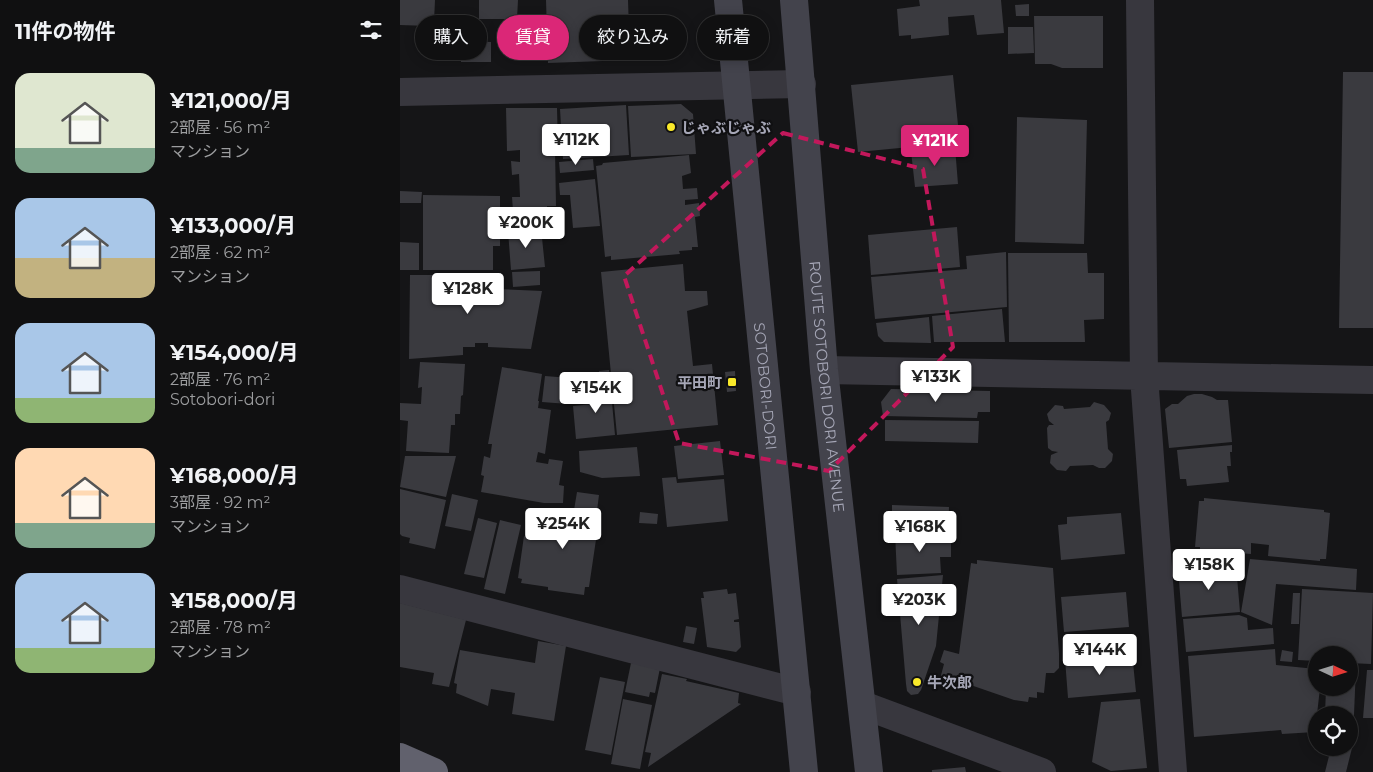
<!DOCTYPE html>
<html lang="ja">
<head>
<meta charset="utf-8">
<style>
	:root { --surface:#101011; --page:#19191a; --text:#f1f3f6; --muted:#9c9d9f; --line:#303031; --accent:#db2777 }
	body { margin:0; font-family:Montserrat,"Noto Sans JP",sans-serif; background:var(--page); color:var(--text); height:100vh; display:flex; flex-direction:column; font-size:19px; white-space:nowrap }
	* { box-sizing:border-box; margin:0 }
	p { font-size:16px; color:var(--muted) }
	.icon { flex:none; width:28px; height:28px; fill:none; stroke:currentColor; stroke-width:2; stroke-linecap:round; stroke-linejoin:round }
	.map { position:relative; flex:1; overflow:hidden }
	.panel { display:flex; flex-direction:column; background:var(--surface); width:400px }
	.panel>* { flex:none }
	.guide { position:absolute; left:15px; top:15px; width:475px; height:45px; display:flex; gap:10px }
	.needle { width:32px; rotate:94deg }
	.tools { position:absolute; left:908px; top:646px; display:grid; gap:10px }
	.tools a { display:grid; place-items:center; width:50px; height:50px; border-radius:50%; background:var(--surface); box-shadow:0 2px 12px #0003,0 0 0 1px var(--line); font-size:25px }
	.price { position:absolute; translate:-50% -42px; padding:0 11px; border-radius:5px; background:#fff; color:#222; font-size:16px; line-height:32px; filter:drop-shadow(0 1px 2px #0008) }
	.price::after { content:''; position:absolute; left:50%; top:30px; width:15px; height:11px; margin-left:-8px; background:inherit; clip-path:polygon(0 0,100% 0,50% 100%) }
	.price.active { background:var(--accent); color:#fff }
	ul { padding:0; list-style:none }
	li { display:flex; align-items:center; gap:15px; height:125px; padding:0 15px }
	li span { display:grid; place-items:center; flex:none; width:140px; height:100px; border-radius:15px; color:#555 }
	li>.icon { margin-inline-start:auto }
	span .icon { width:60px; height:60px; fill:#fffc; stroke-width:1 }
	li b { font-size:21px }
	h2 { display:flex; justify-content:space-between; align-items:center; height:60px; padding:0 15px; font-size:21px }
	.pill { padding:0 18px; border-radius:22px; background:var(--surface); box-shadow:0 2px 12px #0003,0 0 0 1px var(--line); font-size:18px; line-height:45px }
	.pill.active { background:var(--accent); color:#fff }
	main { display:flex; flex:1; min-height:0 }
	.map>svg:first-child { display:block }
	.building { fill:#3a3a3f }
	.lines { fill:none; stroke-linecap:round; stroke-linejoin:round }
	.street { stroke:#38373e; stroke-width:28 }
	.secondary { stroke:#43434c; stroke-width:28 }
	.highway { stroke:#61616d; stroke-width:28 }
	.marked { fill:none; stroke:#c2185b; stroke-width:4; stroke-dasharray:10 6; stroke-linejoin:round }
	.poi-dot { fill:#f9e92a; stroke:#101012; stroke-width:2 }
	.labels { text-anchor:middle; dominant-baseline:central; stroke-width:4.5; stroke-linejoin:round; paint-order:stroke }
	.poi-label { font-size:15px; font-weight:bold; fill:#a6a7b7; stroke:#101012; text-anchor:start }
	.street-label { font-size:15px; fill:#a6a7b7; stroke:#101012 }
</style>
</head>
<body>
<main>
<section class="panel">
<h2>11件の物件<svg class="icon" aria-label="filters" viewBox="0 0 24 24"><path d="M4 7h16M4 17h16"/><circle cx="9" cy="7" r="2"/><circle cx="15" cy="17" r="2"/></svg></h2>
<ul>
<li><span style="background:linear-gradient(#dfe7d0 75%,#7fa58c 0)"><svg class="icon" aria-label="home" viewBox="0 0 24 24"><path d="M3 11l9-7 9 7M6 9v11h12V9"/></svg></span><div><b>¥121,000/月</b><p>2部屋 · 56 m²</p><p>マンション</p></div></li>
<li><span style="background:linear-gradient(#a9c7e8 60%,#c2b280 0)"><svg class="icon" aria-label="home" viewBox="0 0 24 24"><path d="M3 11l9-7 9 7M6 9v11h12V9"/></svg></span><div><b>¥133,000/月</b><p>2部屋 · 62 m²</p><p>マンション</p></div></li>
<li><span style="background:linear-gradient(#a9c7e8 75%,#8fb573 0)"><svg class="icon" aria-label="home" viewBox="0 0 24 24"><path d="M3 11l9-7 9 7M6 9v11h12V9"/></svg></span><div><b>¥154,000/月</b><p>2部屋 · 76 m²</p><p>Sotobori-dori</p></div></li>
<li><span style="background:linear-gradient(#ffd9b3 75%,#7fa58c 0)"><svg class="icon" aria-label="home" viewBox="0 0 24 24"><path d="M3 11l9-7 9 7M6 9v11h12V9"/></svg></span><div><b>¥168,000/月</b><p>3部屋 · 92 m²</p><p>マンション</p></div></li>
<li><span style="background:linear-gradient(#a9c7e8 75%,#8fb573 0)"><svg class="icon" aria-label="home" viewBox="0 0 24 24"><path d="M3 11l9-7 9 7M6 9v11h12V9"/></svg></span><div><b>¥158,000/月</b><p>2部屋 · 78 m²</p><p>マンション</p></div></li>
</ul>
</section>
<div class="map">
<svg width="973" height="772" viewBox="0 0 973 772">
	<rect width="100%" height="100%" fill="#151517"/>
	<path class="building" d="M0 0H35L34 22 29 21V26L0 25Z
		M79 0H118L117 19H79Z
		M146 0H228L230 60 148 63Z
		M519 0H601L604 33 577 35 574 15 548 17 549 35 511 39V35L499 36 497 9 520 6Z
		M629 4V16H616L615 5Z
		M634 16H703V68H662L651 64H635Z
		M608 27H633L634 53 608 54Z
		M61 41 91 42V62H61Z
		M943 72H973V328H939Z
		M553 75 558 125H550L552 143 458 152 451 85Z
		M281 104 293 114 296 154 231 157 228 106Z
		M226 105 229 155 163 159 160 109Z
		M106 108H157L158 149H155L156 206H147V225H120V211H113L112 197H120L119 174 112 175 111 161 120 162V150L107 151Z
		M617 117 687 120 684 244 615 242Z
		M555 147 558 184 515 187 511 151Z
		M289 155 291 173 282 176 283 189 297 188 298 199 285 200V205L299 203 300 216 295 217 298 247H292V250L279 251 280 254 211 260V256L205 257 196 166 202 165 203 163Z
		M193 159 194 170 160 173 159 162Z
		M195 179 200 226 173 228 170 195H160L159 183Z
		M0 191 22 192 21 203H0Z
		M23 195 100 196V246H93V270H23Z
		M557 227 560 267 471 275 468 235Z
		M141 228 145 267 111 270 108 231Z
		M0 242 19 243V270H0Z
		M606 252 607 307 475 319 471 277 567 269 566 256Z
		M608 253H687L688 273H704V319L684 320 685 342H609Z
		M283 264 285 291H307L308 305 287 311 293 366 312 364 318 425 217 435 201 272Z
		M140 271V285L113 287 112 272Z
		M10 275H96V289L142 291 131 349 88 347V343H75V347H63V355L9 359Z
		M602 309 605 342H534L532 316Z
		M529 317 531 343 484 342 478 336 476 323Z
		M20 362 65 364 63 395 61 396 60 414H55V425H51L49 453 6 451 8 421 0 420V403L21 404 22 387 18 388Z
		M102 367 142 374 138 401H139L138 408 151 410 145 454 138 452 136 462 148 464 149 459 163 461 159 485 164 486 163 503H144L81 492 84 476 81 475 84 456 90 458 92 444H88Z
		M209 370 215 435 176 439 173 406 202 403 199 371Z
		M335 371 336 391 327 392 325 372Z
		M145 376 170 378 168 404 142 402Z
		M491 389 590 391V412H578L577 418 483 416 481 402Z
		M794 394H802L812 397 817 400H828L832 442 769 448 765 409 772 404H778L787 396Z
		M694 402 704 405 711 413 709 420 706 422 708 449 713 454 712 461 705 468H699L693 465 670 466 666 471 657 470 650 463 651 455 658 452 652 451 648 448 647 428 649 425H654L649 421 647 414 655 405 663 406 664 409 690 407Z
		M485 420 579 421 578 443 485 441Z
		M320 441 324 475 278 479 274 446Z
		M832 445V452H830L831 466H827L829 482 787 486 786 479H780L777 450Z
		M237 447 240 476 202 478 180 472 179 451Z
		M5 456H56L46 497 0 487Z
		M276 477 277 483 324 479 328 521 267 527 262 478Z
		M0 489 46 500 35 549 9 543 10 538 2 536 0 534Z
		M177 492 199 495 195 526H198L189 587H185L184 595 148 590V587L121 583 122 579 118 578 124 536 126 537 127 530 146 532 149 513 173 516Z
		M52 494 78 500 71 531 45 526Z
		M804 498 924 510V512L930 513 926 559H920V561L868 556 869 545 851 543V554L800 550V547H795L799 501H804Z
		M492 505 549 507 548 533H543L525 526H492Z
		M240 512 258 514 257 524 239 523Z
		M721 513 725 554 661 560 658 525 667 524V517Z
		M78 518 97 523 84 578 64 574Z
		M100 520 121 525 105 594 84 589Z
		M537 531V541L551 540V557H540L541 573 497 575 495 533Z
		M850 559 957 569 956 590 876 584 872 625 841 612Z
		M577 560 653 568 659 653V668L654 673H646L644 693 637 692V698L629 697 628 702 614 700 559 681 558 686 540 679 544 664 540 662 544 650 559 654 571 563 577 564Z
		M836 565 840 612 782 617 778 570Z
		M543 575 536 646 521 690 518 694 511 695 507 691 506 684 497 579Z
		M327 589 328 594 336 593 339 619 334 620V622H339L341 647 336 652 307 647 301 598H304L303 592Z
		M902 589 973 593 971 664 949 663V655H916V661L898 660Z
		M726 592 729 627 664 632 661 597Z
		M893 593H900L899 624H891Z
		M0 603 66 620 49 687 32 684 34 673 0 667Z
		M839 615 847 618 848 630 873 628 874 644 786 652 783 619Z
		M286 626 297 628 294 644 283 642Z
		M138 641 166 646 154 721 112 714 115 693 91 689 88 706 56 693 57 684 54 683 60 650 135 663Z
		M875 649 876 665 916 669V688H920L915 732 882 734 881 730 794 737 788 656Z
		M882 650 893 652 892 662 880 661Z
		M732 653 736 692 668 698 665 659Z
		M231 663 260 668 255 693 250 692 249 697 225 692Z
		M949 667H956L953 738H949V715H925L926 688H949Z
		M967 670H973V718H963Z
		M262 674 287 679 286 681 339 693 338 703 341 704 248 767 251 753 245 752Z
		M200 677 225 682 211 755 185 750Z
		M223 699 252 705 240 769 211 764Z
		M740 699 747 768 711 771 692 762 701 702Z
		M949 743 953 744 946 772H925L931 748H949Z
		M565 767 566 772H532V770Z"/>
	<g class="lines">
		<path class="street" d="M740 0 744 376 773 772
			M0 92 402 84
			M424 370 973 380
			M0 589 397 692
			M463 705 642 772"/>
		<g class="secondary">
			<path id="s1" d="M328 0 404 772"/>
			<path id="s2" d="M394 0 424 370 469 772"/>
		</g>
		<path class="highway" d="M0 757 34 772"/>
	</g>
	<path class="marked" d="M383 133 523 169 553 347 429 471 279 443 224 276Z"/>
	<g class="poi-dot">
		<circle cx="271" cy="127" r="5"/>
		<rect x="327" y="377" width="10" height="10" rx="2.5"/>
		<circle cx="517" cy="682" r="5"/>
	</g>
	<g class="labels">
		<g class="poi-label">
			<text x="281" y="127">じゃぶじゃぶ</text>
			<text x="322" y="382" text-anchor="end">平田町</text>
			<text x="527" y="682">牛次郎</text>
		</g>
		<g class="street-label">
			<text stroke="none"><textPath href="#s1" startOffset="388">SOTOBORI-DORI</textPath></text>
			<text stroke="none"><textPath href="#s2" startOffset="388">ROUTE SOTOBORI DORI AVENUE</textPath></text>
		</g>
	</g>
</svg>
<div class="tools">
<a><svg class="needle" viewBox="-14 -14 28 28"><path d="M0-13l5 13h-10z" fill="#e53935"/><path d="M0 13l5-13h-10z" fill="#9c9d9f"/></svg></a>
<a><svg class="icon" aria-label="locate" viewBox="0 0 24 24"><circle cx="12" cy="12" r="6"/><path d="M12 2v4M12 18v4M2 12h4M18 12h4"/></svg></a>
</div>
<b class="price" style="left:176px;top:166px">¥112K</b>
<b class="price active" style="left:535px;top:167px">¥121K</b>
<b class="price" style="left:126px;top:249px">¥200K</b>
<b class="price" style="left:68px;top:315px">¥128K</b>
<b class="price" style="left:536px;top:403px">¥133K</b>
<b class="price" style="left:196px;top:414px">¥154K</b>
<b class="price" style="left:163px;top:550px">¥254K</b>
<b class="price" style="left:520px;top:553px">¥168K</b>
<b class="price" style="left:809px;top:591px">¥158K</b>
<b class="price" style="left:519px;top:626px">¥203K</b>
<b class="price" style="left:700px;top:676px">¥144K</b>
<div class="guide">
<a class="pill">購入</a>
<a class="pill active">賃貸</a>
<a class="pill">絞り込み</a>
<a class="pill">新着</a>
</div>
</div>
</main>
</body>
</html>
